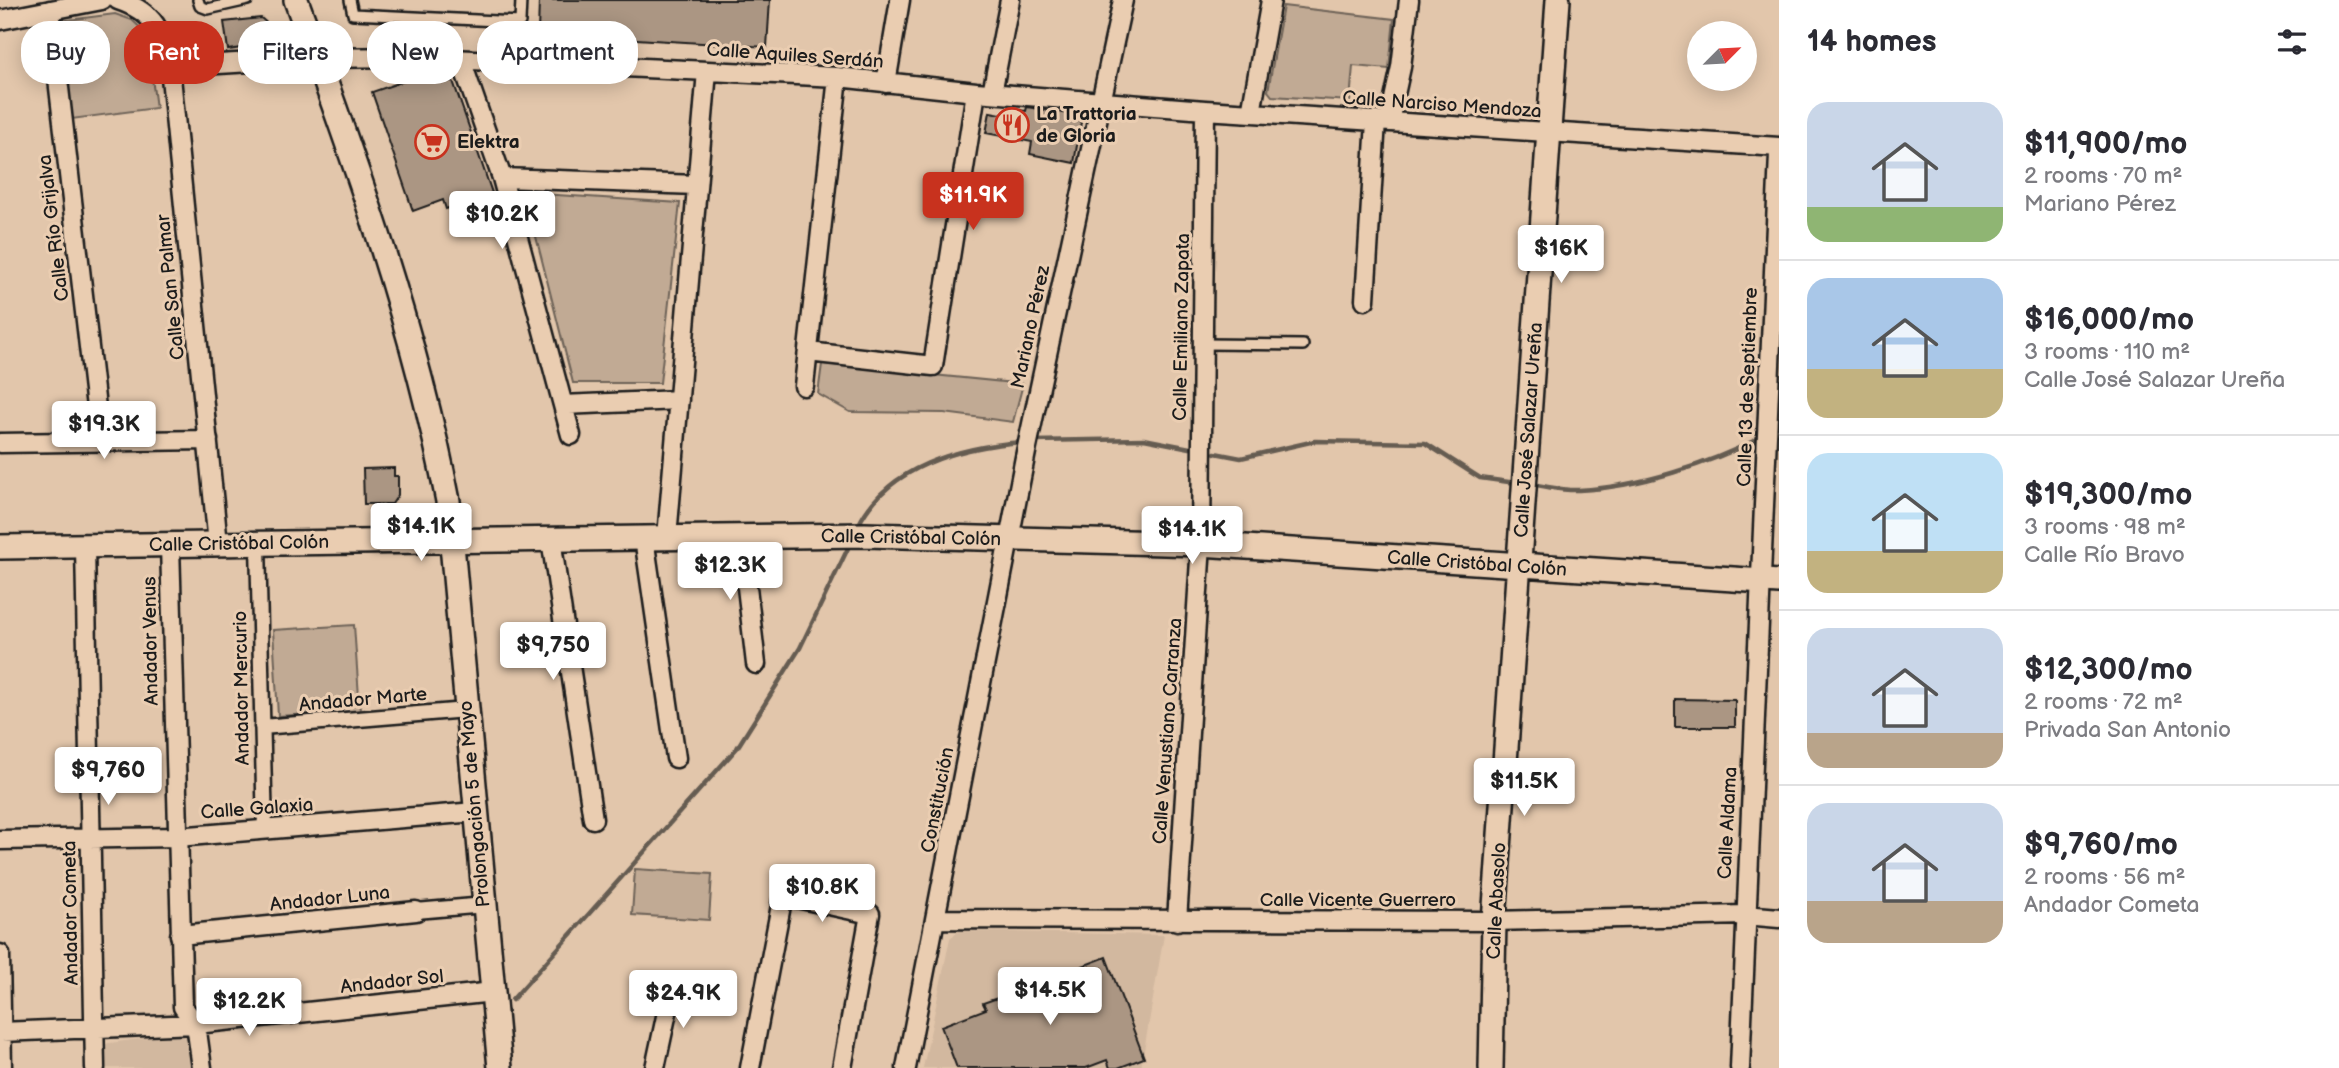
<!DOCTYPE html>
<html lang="en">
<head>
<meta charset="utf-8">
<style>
	:root { --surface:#fff; --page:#f2f2f3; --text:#2b2b33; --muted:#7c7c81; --line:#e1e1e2; --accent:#c8321e }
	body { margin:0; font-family:"Balsamiq Sans",sans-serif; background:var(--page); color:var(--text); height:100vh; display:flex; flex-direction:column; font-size:26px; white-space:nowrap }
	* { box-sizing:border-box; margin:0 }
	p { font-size:23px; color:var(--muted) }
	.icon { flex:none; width:38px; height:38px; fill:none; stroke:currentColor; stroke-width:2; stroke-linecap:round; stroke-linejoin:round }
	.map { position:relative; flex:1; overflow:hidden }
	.panel { display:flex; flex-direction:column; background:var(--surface); width:560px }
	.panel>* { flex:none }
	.top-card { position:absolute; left:21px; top:21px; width:665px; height:63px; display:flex; gap:14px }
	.needle { width:46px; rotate:66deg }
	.tools { position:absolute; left:1687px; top:21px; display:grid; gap:14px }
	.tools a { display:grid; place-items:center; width:70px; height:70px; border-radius:50%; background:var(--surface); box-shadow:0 4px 18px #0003; font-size:35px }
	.price { position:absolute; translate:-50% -60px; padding:0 16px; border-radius:7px; background:#fff; color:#222; font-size:23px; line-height:46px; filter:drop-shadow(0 2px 4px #0008) }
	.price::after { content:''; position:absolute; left:50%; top:42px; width:21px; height:16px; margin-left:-10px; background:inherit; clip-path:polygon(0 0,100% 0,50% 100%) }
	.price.on { background:var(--accent); color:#fff }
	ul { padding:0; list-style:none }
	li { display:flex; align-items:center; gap:21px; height:175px; padding:0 28px }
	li+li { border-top:2px solid var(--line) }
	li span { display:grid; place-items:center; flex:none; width:196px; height:140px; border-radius:21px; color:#555 }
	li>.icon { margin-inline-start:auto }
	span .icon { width:84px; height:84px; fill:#fffc; stroke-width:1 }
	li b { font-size:30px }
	h2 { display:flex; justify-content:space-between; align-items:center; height:84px; padding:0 28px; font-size:30px }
	.tag { padding:0 24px; border-radius:28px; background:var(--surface); box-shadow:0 4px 18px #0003; font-size:24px; line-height:63px }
	.tag.on { background:var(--accent); color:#fff }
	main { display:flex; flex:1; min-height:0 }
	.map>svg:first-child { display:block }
	.built { fill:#d2b89f }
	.green { fill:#c1aa94; stroke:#6e6358; stroke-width:2 }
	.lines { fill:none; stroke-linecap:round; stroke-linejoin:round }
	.stream { stroke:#655b51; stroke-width:4.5 }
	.building { fill:#ab9683; stroke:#1c1c1c; stroke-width:2 }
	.service-casing { stroke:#1c1c1c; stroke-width:14 }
	.pedestrian-casing { stroke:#1c1c1c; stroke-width:19 }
	.minor-casing { stroke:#1c1c1c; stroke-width:23 }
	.tertiary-casing { stroke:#1c1c1c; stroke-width:28 }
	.service { stroke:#eacdb1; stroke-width:9 }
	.pedestrian { stroke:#eacdb1; stroke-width:14 }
	.minor { stroke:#eacdb1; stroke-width:18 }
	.tertiary { stroke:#eacdb1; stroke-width:23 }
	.labels { text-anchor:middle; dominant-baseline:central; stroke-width:6; stroke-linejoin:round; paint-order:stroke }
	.street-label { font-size:19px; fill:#1c1c1c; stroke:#eacdb1 }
	.poi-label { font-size:19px; font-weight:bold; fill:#1c1c1c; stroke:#eacdb1; text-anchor:start }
</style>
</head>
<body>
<main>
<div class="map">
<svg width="1779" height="1068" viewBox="0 0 1779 1068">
	<rect width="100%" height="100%" fill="#e2c6ab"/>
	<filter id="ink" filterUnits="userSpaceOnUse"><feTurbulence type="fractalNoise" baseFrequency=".0143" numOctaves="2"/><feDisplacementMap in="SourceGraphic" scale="14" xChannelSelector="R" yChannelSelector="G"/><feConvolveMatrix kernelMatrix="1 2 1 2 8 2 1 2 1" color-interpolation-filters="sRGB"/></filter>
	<g filter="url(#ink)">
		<path class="built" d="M959 931 1164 935 1141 1068H923L950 938Z
			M189 1032 193 1068H104L103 1044Z"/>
		<path class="green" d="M1283 6 1394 19 1389 69 1353 66 1350 101 1272 96 1268 91Z
			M115 14 132 20 146 33 156 108 72 119 59 21Z
			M525 193 680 203 660 383H573Z
			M822 364H823L1023 384 1013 422 944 413 850 412 818 394Z
			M354 625 360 711 278 716 273 630Z
			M635 869 712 874 709 920 632 915Z"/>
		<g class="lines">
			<path class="stream" d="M1034 441 1144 439 1190 448
				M1215 453 1241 458 1315 441 1425 443 1480 478 1516 483
				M1536 485C1550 487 1565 491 1579 490 1640 487 1709 464 1762 437
				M858 526C887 466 960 447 1022 442
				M512 1000 737 748 800 648 850 544"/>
		</g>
		<path class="building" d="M539 0H770L767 47 538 33Z
			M261 18 269 25 274 43 228 50 224 22Z
			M410 79 453 81 492 193 446 209 443 200 413 211 372 92Z
			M1027 107 1082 116 1074 163 1030 154 1032 142 986 133 990 112 1017 117 1019 110 1026 111Z
			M394 468V476H398V495L392 504H364L363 469Z
			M1675 699 1735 700V727H1675Z
			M1106 957 1144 1058 1118 1068H1110L1107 1060 1086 1068H957L941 1026 986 1009 983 1003 1009 994 1012 1002 1075 978 1072 970Z"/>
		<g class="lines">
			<g class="service-casing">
				<path id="service" d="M198 0 200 6 208 9 248 0
					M350 0 353 14 520 22 521 0
					M408 57 411 17
					M1203 344 1303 345"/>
			</g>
			<g class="pedestrian-casing">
				<path id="pedestrian" d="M258 544 265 831
					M262 727 466 710
					M416 911 485 905"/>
			</g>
			<g class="minor-casing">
				<path id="minor" d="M118 0C156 13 161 30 170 67L218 544
					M50 10 100 442
					M0 20 102 0
					M461 60 502 178 571 435
					M170 67 317 58 408 57 838 77 976 92 1205 110 1779 147
					M886 83 900 0
					M992 93 1010 0
					M1251 113 1271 0
					M1389 122 1401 67 1409 0
					M502 178 697 185
					M1365 300 1376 121
					M808 352 933 366 976 92
					M804 386 838 77
					M563 405 679 400
					M0 443 208 440
					M741 536 756 664
					M667 537 707 71
					M644 538 676 758
					M551 539 593 819
					M170 545 183 1007 196 1024 202 1068
					M85 546 95 1068
					M0 840 177 837 475 812
					M937 919 1494 921 1745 915 1779 918
					M1177 921 1201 544 1205 110
					M180 935 416 911
					M0 954 2 1068
					M1 1032 196 1024 493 992
					M655 1068 673 984
					M750 1068 783 895 870 914 842 1068
					M906 1068 1026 452 1123 0
					M1740 1068 1779 154"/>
			</g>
			<g class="tertiary-casing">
				<path id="tertiary" d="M296 0C356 164 415 329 448 501L500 1068
					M0 547 865 535 1201 544 1779 582
					M1491 1068 1494 921 1558 0"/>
			</g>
			<use href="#service" class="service"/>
			<use href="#pedestrian" class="pedestrian"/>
			<use href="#minor" class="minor"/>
			<use href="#tertiary" class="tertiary"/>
		</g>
	</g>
	<defs>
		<g id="restaurant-ring" transform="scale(1.75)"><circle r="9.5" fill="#eacdb1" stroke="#c8321e" stroke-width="1.5"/><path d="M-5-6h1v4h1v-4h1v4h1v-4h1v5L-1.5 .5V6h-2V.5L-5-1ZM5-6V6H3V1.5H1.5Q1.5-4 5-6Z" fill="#c8321e"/></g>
		<g id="supermarket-ring" transform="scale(1.75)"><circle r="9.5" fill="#eacdb1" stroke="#c8321e" stroke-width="1.5"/><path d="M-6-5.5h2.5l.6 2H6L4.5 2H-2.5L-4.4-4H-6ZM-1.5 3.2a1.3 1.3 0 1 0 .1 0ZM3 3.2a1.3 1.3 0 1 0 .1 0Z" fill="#c8321e"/></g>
	</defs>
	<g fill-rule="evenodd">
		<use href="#restaurant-ring" x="1012" y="125"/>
		<use href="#supermarket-ring" x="432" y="142"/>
	</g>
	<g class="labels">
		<g class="street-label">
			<text transform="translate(795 56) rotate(4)">Calle Aquiles Serdán</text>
			<text transform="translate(1442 105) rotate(4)">Calle Narciso Mendoza</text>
			<text transform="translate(54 228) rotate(-97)">Calle Río Grijalva</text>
			<text transform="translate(171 287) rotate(-96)">Calle San Palmar</text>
			<text transform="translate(1031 327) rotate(-78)">Mariano Pérez</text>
			<text transform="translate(1182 327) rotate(-89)">Calle Emiliano Zapata</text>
			<text transform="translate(1748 387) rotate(-88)">Calle 13 de Septiembre</text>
			<text transform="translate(1529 430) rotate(-86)">Calle José Salazar Ureña</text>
			<text transform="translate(911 538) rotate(1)">Calle Cristóbal Colón</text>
			<text transform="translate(239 544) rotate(-1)">Calle Cristóbal Colón</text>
			<text transform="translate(1477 564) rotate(4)">Calle Cristóbal Colón</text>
			<text transform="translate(151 641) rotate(-91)">Andador Venus</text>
			<text transform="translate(242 688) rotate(-91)">Andador Mercurio</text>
			<text transform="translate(363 700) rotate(-5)">Andador Marte</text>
			<text transform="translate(1168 731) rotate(-86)">Calle Venustiano Carranza</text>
			<text transform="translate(938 800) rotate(-79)">Constitución</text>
			<text transform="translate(475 804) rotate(-95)">Prolongación 5 de Mayo</text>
			<text transform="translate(257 809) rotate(-4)">Calle Galaxia</text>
			<text transform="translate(1728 823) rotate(-87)">Calle Aldama</text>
			<text transform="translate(330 899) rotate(-6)">Andador Luna</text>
			<text x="1358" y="900">Calle Vicente Guerrero</text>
			<text transform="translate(1497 901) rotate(-87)">Calle Abasolo</text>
			<text transform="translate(71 913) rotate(-91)">Andador Cometa</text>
			<text transform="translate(392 982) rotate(-6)">Andador Sol</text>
		</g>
		<g class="poi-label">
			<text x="1036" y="114">La Trattoria<tspan x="1036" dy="22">de Gloria</tspan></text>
			<text x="457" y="142">Elektra</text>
		</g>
	</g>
</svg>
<div class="tools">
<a><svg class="needle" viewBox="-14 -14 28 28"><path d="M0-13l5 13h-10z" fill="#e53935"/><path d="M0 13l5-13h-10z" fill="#7c7c81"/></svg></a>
</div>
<b class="price on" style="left:973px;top:232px">$11.9K</b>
<b class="price" style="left:502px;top:251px">$10.2K</b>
<b class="price" style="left:1561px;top:285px">$16K</b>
<b class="price" style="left:104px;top:461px">$19.3K</b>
<b class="price" style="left:421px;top:563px">$14.1K</b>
<b class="price" style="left:1192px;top:566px">$14.1K</b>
<b class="price" style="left:730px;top:602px">$12.3K</b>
<b class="price" style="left:553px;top:682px">$9,750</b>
<b class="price" style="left:108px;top:807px">$9,760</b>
<b class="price" style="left:1524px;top:818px">$11.5K</b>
<b class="price" style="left:822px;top:924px">$10.8K</b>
<b class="price" style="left:1050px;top:1027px">$14.5K</b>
<b class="price" style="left:683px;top:1030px">$24.9K</b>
<b class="price" style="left:249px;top:1038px">$12.2K</b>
<div class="top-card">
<a class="tag">Buy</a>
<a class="tag on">Rent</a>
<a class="tag">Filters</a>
<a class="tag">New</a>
<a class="tag">Apartment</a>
</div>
</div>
<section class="panel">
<h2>14 homes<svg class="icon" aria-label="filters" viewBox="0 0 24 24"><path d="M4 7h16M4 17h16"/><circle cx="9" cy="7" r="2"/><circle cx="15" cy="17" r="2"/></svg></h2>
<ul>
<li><span style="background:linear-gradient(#c9d6e8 75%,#8fb573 0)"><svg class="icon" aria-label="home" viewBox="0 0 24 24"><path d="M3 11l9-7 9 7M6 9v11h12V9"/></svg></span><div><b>$11,900/mo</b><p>2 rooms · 70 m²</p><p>Mariano Pérez</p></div></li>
<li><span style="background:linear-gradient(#a9c7e8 65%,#c2b280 0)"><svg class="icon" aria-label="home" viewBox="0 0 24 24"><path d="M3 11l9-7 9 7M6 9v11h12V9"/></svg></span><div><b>$16,000/mo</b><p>3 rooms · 110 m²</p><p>Calle José Salazar Ureña</p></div></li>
<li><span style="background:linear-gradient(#bfe0f5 70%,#c2b280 0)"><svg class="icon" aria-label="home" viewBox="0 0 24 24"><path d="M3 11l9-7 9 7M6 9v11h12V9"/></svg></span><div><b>$19,300/mo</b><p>3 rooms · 98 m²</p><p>Calle Río Bravo</p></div></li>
<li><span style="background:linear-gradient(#c9d6e8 75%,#b9a48a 0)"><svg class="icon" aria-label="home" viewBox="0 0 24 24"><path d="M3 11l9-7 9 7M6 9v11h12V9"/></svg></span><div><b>$12,300/mo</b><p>2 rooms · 72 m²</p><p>Privada San Antonio</p></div></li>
<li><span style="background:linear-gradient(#c9d6e8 70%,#b9a48a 0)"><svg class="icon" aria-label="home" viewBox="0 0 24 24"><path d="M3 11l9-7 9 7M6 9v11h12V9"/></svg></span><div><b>$9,760/mo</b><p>2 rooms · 56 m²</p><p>Andador Cometa</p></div></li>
</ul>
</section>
</main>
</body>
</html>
